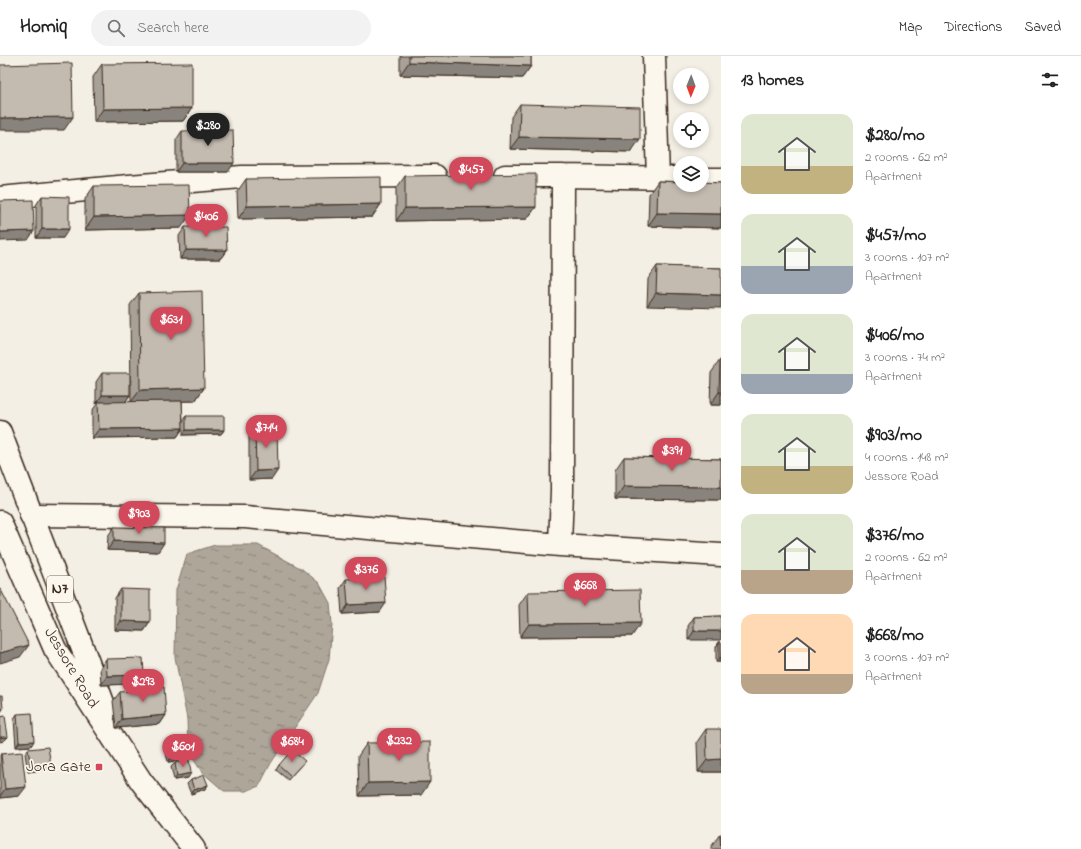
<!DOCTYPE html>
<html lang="en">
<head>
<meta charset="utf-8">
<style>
	:root { --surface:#fff; --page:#f2f2f2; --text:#222; --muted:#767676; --line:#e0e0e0; --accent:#d1495b }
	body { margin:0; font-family:"Indie Flower",sans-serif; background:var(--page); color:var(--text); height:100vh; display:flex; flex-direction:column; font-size:15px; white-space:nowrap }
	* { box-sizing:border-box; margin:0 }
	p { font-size:13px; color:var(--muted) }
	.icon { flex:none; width:22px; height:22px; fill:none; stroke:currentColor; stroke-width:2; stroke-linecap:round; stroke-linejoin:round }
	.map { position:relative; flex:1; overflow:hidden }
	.drawer { display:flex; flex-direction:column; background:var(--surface); width:360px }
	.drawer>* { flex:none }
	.needle { width:26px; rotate:181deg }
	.tools { position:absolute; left:673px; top:12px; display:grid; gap:8px }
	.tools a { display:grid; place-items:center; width:36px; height:36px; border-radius:50%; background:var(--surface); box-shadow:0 2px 6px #0003; font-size:20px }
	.price { position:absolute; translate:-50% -34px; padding:0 9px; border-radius:14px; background:var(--accent); color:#fff; font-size:13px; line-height:26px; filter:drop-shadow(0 1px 2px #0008) }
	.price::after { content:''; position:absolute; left:50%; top:24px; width:12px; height:9px; margin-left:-6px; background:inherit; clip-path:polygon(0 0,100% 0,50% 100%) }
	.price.current { background:#222; color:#fff }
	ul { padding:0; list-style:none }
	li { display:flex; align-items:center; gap:12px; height:100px; padding:0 20px }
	li span { display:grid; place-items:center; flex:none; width:112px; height:80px; border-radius:12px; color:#555 }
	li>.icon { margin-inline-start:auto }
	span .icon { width:48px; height:48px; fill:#fffc; stroke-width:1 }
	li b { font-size:17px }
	h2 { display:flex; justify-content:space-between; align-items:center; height:48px; padding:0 20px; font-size:17px }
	header { display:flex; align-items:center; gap:24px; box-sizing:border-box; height:56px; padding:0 20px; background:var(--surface); border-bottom:1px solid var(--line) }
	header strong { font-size:19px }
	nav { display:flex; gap:22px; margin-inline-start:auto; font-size:14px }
	.search { width:280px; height:36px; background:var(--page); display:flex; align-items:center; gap:10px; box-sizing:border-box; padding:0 14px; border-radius:22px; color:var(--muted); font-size:15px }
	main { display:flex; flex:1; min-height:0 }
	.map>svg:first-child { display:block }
	.water { fill:url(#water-ripples); stroke:#817468 }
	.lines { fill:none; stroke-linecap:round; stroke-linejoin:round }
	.street-casing { stroke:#3b2a1e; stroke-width:25 }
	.highway-casing { stroke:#3b2a1e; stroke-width:25 }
	.street { stroke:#fbf7ec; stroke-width:22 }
	.highway { stroke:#fbf7ec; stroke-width:22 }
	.wall { fill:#a8a197; stroke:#3b2a1e }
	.shaded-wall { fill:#88837b; stroke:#3b2a1e }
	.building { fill:#c3bbb0; stroke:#3b2a1e }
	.poi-dot { fill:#d1495b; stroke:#fbf7ec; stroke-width:1.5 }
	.labels { text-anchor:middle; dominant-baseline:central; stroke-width:3.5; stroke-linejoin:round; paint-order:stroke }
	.shield { fill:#fbf7ec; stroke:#75685c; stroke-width:1 }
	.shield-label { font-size:15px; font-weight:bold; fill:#3b2a1e }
	.street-label { font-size:16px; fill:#3b2a1e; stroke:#fbf7ec }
	.poi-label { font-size:16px; fill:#3b2a1e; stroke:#fbf7ec; text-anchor:end }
</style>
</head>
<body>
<header>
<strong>Homiq</strong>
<div class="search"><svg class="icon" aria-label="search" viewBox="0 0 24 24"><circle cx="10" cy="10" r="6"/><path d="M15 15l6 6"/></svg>Search here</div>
<nav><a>Map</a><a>Directions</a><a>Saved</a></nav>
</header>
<main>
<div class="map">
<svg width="721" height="793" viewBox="0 0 721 793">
	<defs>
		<pattern id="water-ripples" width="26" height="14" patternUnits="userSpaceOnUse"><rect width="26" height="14" fill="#afa69a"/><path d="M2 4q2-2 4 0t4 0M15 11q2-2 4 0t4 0" fill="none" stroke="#90877d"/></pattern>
	</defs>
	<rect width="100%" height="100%" fill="#f3efe4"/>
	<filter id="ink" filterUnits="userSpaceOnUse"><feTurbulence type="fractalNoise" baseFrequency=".025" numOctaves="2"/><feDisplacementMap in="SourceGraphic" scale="8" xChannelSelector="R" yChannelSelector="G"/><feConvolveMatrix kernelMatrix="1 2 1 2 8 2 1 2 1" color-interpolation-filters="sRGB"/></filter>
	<g filter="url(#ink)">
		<path class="water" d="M215 489H258L302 513 319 527 330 547 332 568 329 603 318 637 271 707 259 730 246 735H224L202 716 188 695 187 663 175 601 176 534 187 498Z"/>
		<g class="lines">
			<g class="street-casing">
				<path id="street" d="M654 0 658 122
					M505 120H563L680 122
					M702 123H721
					M0 142 129 130 242 121 435 120
					M31 459 245 461 560 489 721 499
					M560 489 562 435 563 120"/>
			</g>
			<g class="highway-casing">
				<path id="highway" d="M0 376C35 469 72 562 106 655
					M0 466 55 593 141 725 194 793"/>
			</g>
			<use href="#street" class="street"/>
			<use href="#highway" class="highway"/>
		</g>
		<path class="wall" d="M400 0H531V10L522 22 400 19Z
			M102 8 192 52 183 65 94 66 93 21Z
			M520 48 631 96 510 93 511 61Z
			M182 75 228 116H176V84Z
			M405 120 536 151 527 163 396 165V133Z
			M246 123 381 148 372 161 238 163 237 136Z
			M658 125 721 127V172L648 170 649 138Z
			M94 130 181 172 85 174V143Z
			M42 140 63 182H36V149Z
			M185 171 227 194 220 203H180L179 180Z
			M657 210 721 212 647 250 648 223Z
			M139 237 204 332 195 345H182L183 365 186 360 224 374 221 378 183 379V372L177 381 92 382V355L97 348H96V326L102 317 130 339 125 346H131L130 249Z
			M720 304H721V349H710L711 317Z
			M255 372 272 423 249 424V381Z
			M624 401 721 403V444L615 443V414Z
			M114 471 158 496 107 494 108 480Z
			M346 523 380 556 342 558 340 532Z
			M121 533 150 566 144 575 115 574V542Z
			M528 536 632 580 520 581 519 549Z
			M721 560 688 584V570L694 561Z
			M719 586H721V606H716V591Z
			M106 603 138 628 101 629 100 612Z
			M120 636 166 659 160 668 116 672 113 645Z
			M17 658 31 690 16 691 14 663Z
			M706 673 721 716H698L697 686Z
			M367 687 421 739 359 740 358 700Z
			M168 688 187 699 184 704 168 706 165 692Z
			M28 693 51 709 48 713 28 716 25 698Z
			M1 698 19 740 0 742V699Z
			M175 707 188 722 174 724 171 711Z
			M279 709H301L288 724 276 714Z
			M191 724 208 729 205 733 191 738 187 728Z
			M720 778 721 793H711V791Z"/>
		<path class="shaded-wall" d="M409 6 531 10 522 22 400 19Z
			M192 52 183 65 94 66 103 53Z
			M73 61 64 74H0V62Z
			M519 81 640 83 631 96 510 93Z
			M182 107H234L228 116H176Z
			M381 148 372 161 238 163 247 150Z
			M536 151 527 163 396 165 405 152Z
			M657 157 721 158V172L648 170Z
			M190 159 181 172 85 174 94 161Z
			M42 173H69L63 182H36Z
			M34 175 28 184 0 185V176Z
			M186 194H227L220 203H180Z
			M656 237 721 239V252L647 250Z
			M204 332 195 345 131 346 140 334Z
			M719 336H721V349H710Z
			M102 339H130L124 348 98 346 97 348H96Z
			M183 372 177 381 92 382 99 373Z
			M186 374H224L221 378 183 379Z
			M278 414 272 423 249 424 256 415Z
			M624 430 721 431V444L615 443Z
			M114 485 164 487 158 496 107 494Z
			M386 547 380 556 342 558 348 549Z
			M121 565 150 566 144 575 115 574Z
			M641 567 632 580 520 581 529 568Z
			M694 575H721V584H688Z
			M29 589 20 601 0 607V597Z
			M719 602H721V606H716Z
			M144 619 138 628 101 629 107 620Z
			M0 653H3L0 657Z
			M166 659 160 668 116 672 122 663Z
			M0 681H8L4 685 0 686Z
			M34 685 31 690 16 691 19 686Z
			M187 699 184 704 168 706 171 702Z
			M721 703V716H698L707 704Z
			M51 709 48 713 28 716 31 711Z
			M191 717 188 722 174 724 177 720Z
			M430 726 421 739 359 740 368 727Z
			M208 729 205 733 191 738 194 734Z
			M26 731 19 740 0 742V740L5 733Z"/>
		<path class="building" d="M409 0H531V10L409 6Z
			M72 7 73 61 0 62V9Z
			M192 7V52L103 53 102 8Z
			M520 48 640 51V83L519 81Z
			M233 74 234 107H182V75Z
			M536 118V151L405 152V120Z
			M381 121V148L247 150 246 123Z
			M658 125 680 126V129H702V126L721 127V158L657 157Z
			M189 129 190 159 94 161V130Z
			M42 140 69 141V173H42Z
			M33 144 34 175 0 176V145Z
			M185 171H226L227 194H186Z
			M657 210 721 212V239L656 237Z
			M202 235 204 332 140 334 139 237Z
			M720 304H721V336H719Z
			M102 317H130V339H102Z
			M182 345 183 372 99 373 98 346Z
			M186 360H224V374H186Z
			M255 372H277L278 414 256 415Z
			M624 401 721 403V431L624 430Z
			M114 471 164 472V487L114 485Z
			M384 520 386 547 348 549 346 523Z
			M0 532 29 589 0 597Z
			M121 533 150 534V566L121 565Z
			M640 534 641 567 529 568 528 536Z
			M721 560V575H694V561Z
			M719 586H721V602H719Z
			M143 602 144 619 107 620 106 603Z
			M164 631 166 659 122 663 120 636Z
			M0 640H2L3 653H0Z
			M32 657 34 685 19 686 17 658Z
			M5 660 8 681H0V661Z
			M706 673H721V703L707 704Z
			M185 685 187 699 171 702 168 688Z
			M430 686V726L368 727 367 687Z
			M48 691 51 709 31 711 28 693Z
			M292 694 305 705 291 720 279 709Z
			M22 696 26 731 5 733 1 698Z
			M189 704 191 717 177 720 175 707Z
			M204 719 208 729 194 734 191 724Z
			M720 778H721V793Z"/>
	</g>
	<rect class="poi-dot" x="95" y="707" width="8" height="8" rx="2"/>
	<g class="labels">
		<rect class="shield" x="47" y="520" width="26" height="26" rx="3"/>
		<g class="shield-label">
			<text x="60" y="533">N7</text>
		</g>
		<g class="street-label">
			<text transform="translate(71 612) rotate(59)">Jessore Road</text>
		</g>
		<g class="poi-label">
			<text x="91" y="711">Jora Gate</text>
		</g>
	</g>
</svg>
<div class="tools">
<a><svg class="needle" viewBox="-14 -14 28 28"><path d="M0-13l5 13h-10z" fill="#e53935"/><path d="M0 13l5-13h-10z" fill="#767676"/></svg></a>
<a><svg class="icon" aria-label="locate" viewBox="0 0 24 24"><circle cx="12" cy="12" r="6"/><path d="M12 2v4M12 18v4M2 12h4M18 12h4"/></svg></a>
<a><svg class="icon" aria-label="layers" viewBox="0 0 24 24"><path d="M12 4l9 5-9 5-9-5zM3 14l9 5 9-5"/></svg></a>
</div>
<b class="price current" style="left:208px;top:91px">$280</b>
<b class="price" style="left:471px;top:135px">$457</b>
<b class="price" style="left:206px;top:182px">$406</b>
<b class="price" style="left:171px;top:285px">$631</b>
<b class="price" style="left:266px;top:393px">$714</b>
<b class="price" style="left:672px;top:416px">$391</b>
<b class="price" style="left:139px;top:479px">$903</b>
<b class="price" style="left:366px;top:535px">$376</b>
<b class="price" style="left:585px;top:551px">$668</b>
<b class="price" style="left:143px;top:647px">$293</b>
<b class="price" style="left:399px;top:706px">$232</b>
<b class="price" style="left:292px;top:707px">$684</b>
<b class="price" style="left:183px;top:712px">$601</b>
</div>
<section class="drawer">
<h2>13 homes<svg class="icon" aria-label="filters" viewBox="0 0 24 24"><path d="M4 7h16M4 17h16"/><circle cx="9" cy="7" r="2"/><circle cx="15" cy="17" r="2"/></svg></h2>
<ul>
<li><span style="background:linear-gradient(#dfe7d0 65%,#c2b280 0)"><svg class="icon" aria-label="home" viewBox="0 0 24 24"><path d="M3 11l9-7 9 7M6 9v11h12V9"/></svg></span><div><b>$280/mo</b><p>2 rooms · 62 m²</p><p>Apartment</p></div></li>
<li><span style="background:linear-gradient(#dfe7d0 65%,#9aa5b1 0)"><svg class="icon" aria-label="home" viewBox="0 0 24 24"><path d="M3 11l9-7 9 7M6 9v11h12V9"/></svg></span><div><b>$457/mo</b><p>3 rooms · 107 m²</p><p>Apartment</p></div></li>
<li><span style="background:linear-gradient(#dfe7d0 75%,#9aa5b1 0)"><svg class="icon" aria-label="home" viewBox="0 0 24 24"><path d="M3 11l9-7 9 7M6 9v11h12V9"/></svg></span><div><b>$406/mo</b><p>3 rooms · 74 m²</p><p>Apartment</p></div></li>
<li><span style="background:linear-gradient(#dfe7d0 65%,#c2b280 0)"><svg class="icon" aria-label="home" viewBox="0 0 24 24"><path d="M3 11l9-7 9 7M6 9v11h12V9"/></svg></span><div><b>$903/mo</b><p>4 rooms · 148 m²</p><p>Jessore Road</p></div></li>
<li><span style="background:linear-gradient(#dfe7d0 70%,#b9a48a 0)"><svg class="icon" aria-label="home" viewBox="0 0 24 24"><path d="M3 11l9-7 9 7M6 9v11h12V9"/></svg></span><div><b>$376/mo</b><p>2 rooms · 62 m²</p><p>Apartment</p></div></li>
<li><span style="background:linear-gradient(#ffd9b3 75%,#b9a48a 0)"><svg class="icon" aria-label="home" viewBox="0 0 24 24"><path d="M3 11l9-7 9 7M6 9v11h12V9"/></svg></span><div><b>$668/mo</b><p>3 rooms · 107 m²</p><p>Apartment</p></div></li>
</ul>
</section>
</main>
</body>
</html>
